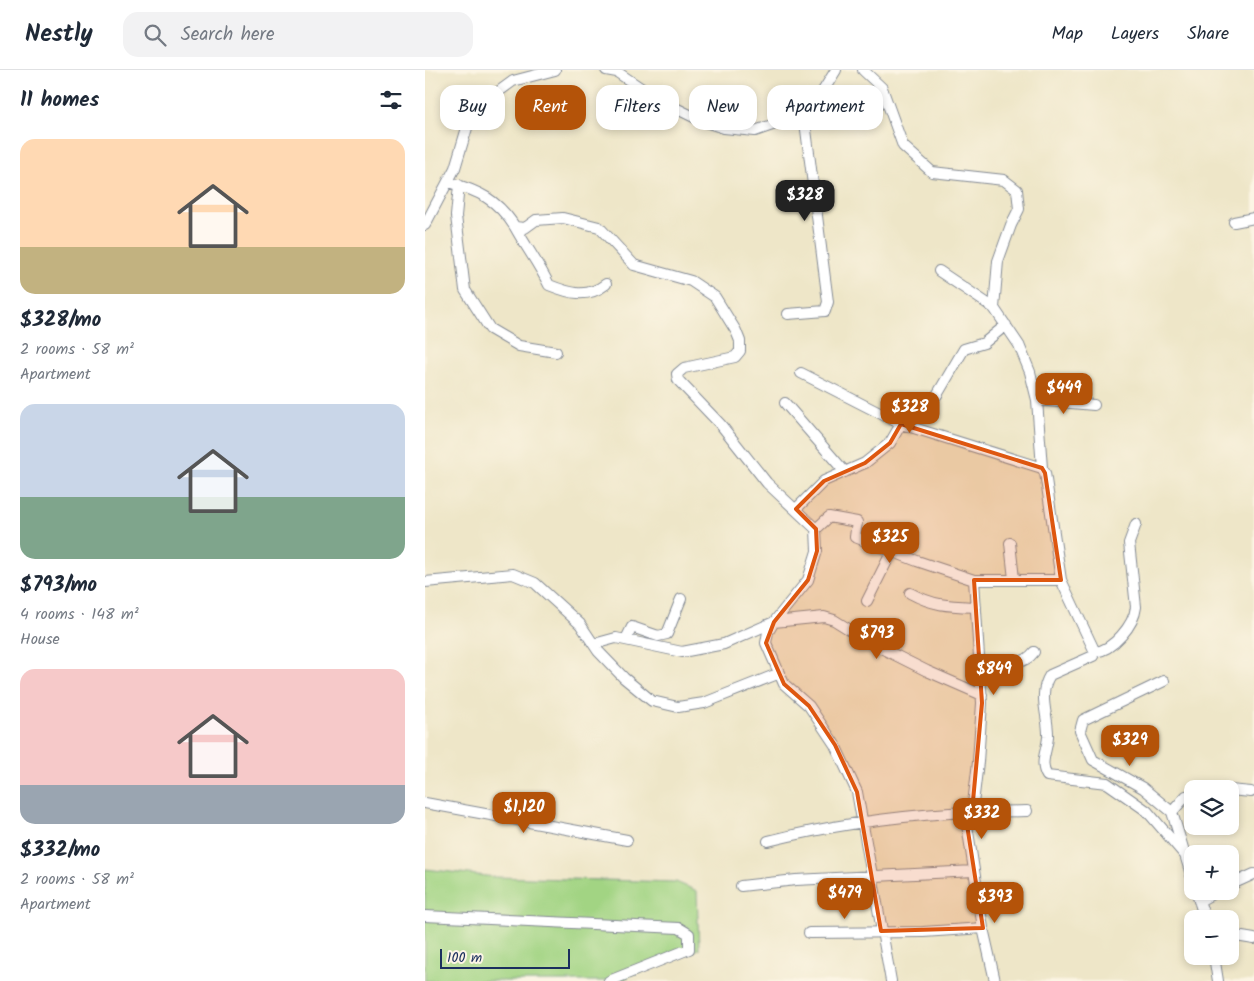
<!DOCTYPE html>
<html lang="en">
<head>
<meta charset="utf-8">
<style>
	:root { --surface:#fff; --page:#f2f2f3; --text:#1f2937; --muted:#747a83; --line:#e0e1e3; --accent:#b45309 }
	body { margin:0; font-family:Kalam,sans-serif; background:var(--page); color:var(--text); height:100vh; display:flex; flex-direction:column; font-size:19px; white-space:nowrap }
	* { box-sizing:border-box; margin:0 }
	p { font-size:16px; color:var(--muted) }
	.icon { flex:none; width:28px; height:28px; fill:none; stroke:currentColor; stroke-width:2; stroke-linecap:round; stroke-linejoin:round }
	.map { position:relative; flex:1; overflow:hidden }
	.sheet { display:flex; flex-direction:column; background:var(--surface); width:425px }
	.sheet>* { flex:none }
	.top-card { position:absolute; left:15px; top:15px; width:475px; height:45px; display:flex; gap:10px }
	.tools { position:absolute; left:759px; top:710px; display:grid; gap:10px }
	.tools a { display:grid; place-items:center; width:55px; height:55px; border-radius:10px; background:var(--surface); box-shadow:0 2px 8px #0003; font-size:25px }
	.scale { position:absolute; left:15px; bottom:12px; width:130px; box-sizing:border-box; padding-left:5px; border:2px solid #1b2f5e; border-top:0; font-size:14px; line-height:18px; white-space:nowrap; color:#1b2f5e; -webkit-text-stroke:4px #fcf5e5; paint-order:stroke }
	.price { position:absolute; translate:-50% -42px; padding:0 11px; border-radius:10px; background:var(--accent); color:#fff; font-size:16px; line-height:32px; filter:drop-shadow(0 1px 2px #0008) }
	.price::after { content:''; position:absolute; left:50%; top:30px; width:15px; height:11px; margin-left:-8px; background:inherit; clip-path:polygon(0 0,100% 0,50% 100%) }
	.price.on { background:#222; color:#fff }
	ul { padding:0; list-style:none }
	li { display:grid; align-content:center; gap:10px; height:265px; padding:0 20px }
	li span { display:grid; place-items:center; height:155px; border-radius:15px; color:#555 }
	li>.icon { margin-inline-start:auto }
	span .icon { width:90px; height:90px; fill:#fffc; stroke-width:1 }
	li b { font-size:21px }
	h2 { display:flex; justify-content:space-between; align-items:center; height:60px; padding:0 20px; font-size:21px }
	.tag { padding:0 18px; border-radius:15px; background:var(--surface); box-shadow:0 2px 8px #0003; font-size:18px; line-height:45px }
	.tag.on { background:var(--accent); color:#fff }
	header { display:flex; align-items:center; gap:30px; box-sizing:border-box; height:70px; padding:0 25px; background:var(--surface); border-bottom:1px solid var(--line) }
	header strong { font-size:24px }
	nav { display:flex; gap:28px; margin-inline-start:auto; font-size:18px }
	.search { width:350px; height:45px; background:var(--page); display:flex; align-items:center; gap:12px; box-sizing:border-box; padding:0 18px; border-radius:15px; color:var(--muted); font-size:19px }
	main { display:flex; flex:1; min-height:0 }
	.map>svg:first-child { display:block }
	.green { fill:#a2d483; stroke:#5e8270 }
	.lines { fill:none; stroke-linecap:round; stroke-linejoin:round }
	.minor-casing { stroke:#848a93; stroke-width:12 }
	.minor { stroke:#fff; stroke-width:10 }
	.marked { fill:#de5710; fill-opacity:0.2; stroke:#de5710; stroke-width:4; stroke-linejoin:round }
</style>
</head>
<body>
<header>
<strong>Nestly</strong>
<div class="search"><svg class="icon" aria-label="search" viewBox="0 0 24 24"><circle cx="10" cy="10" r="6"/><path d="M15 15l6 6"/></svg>Search here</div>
<nav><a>Map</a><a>Layers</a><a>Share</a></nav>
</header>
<main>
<section class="sheet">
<h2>11 homes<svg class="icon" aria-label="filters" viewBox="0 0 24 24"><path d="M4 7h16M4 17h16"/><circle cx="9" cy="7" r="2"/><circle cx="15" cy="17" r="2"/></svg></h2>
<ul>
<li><span style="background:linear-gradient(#ffd9b3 70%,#c2b280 0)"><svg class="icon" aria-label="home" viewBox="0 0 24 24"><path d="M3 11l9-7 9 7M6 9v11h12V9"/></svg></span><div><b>$328/mo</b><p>2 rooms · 58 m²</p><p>Apartment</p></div></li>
<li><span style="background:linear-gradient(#c9d6e8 60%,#7fa58c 0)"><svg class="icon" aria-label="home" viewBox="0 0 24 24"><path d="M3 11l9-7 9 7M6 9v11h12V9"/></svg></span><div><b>$793/mo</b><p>4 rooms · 148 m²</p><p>House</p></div></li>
<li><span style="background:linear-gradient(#f6c9c9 75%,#9aa5b1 0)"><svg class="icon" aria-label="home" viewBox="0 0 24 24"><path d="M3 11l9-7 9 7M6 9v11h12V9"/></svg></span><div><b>$332/mo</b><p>2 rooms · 58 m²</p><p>Apartment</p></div></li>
</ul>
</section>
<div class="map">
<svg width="829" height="911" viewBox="0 0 829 911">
	<rect width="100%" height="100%" fill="#fcf5e5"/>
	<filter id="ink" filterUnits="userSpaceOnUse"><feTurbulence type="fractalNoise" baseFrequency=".02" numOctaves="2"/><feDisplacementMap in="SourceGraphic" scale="10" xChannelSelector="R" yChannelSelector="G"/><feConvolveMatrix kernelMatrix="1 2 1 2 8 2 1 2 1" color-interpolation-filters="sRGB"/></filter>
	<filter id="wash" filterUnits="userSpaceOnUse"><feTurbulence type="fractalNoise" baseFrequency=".0096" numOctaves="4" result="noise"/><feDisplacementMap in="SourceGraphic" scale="20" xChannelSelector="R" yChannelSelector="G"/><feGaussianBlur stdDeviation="1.12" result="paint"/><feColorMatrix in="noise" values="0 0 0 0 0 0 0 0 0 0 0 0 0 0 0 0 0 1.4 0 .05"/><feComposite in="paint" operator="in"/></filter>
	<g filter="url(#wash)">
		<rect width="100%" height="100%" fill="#eee6c8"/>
		<path class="green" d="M0 799 70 807 251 812 272 821 274 879 206 905 197 911H0Z"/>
	</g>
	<g filter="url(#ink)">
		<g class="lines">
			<g class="minor-casing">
				<path id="minor" d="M181 0 192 2 232 29 277 51 299 58 330 61 379 44 398 21 411 0
					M438 0 457 18 478 76 507 102 579 110 592 120 594 139 586 155 573 191 569 238 594 275 605 302 612 330 617 398
					M23 112C54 121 72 129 90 157L100 158 111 150 138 148 174 157 209 195 266 211 290 227 311 261 315 271V281L310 287 259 298 252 304 253 310 296 355 342 413 391 459 392 481 383 510 349 552 343 562 341 573 359 614 384 636 410 675 432 722 466 911
					M34 115 31 146 40 220 65 259 94 276 131 282
					M809 152 829 148
					M0 155 30 98 47 41 88 11 130 0
					M90 157C101 177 114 194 124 215 144 223 162 229 181 214
					M514 201 569 238
					M363 244 400 241 403 232 379 44
					M512 325 539 279 559 273 581 255
					M612 330 669 335
					M360 333 420 402
					M476 354 617 398 620 403 636 510
					M371 439 399 411 440 393 465 373 476 354 376 303
					M391 459 404 447 432 452 430 467 492 491 549 510H636L670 582 668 586 625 605C612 625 624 646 623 667 622 681 614 693 622 706L682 713 722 741 759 784
					M585 473 589 509
					M0 512 88 504 110 513 155 554 173 581 199 608 227 631 253 637 279 633 355 603
					M485 523C509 536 524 536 551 537
					M442 531 467 481
					M201 569 207 557 233 566 242 564 256 529
					M169 574 191 568 257 582 299 574 349 552 399 547 409 550 446 573 502 601 557 625
					M670 582C688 580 709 555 711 537L704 473 711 454
					M555 595C575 594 597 598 609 582
					M739 611 658 650 655 661 668 690 718 718 747 742 768 811
					M805 720 826 722
					M0 733 202 770
					M540 742 558 858 570 911
					M547 742 553 692 557 633 549 510
					M747 742 761 726 768 725
					M343 771C403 756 464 747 525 743 551 741 576 742 602 741
					M805 815 829 804
					M316 816 371 810 549 801
					M771 821 780 849
					M774 831 793 821
					M0 846 254 858 264 864V879L184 911
					M384 863 498 862 558 858
					M805 865 829 869
					M789 886 793 911"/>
			</g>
			<use href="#minor" class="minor"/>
		</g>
	</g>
	<path class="marked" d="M476 354 617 398 620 403 636 510H549L557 633 547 742H540L558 858 456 861 432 722 410 675 384 636 359 614 341 573 349 552 383 510 392 481 391 459 371 439 399 411 440 393 465 373Z"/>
</svg>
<div class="tools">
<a><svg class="icon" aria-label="layers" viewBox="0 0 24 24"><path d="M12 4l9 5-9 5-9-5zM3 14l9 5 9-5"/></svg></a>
<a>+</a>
<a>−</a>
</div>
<div class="scale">100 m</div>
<b class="price on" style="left:380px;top:152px">$328</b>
<b class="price" style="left:639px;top:345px">$449</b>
<b class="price" style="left:485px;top:364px">$328</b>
<b class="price" style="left:465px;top:494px">$325</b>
<b class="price" style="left:452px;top:590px">$793</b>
<b class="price" style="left:569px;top:626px">$849</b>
<b class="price" style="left:705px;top:697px">$329</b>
<b class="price" style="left:99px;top:764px">$1,120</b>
<b class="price" style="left:557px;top:770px">$332</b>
<b class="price" style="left:420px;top:850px">$479</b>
<b class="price" style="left:570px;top:854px">$393</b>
<div class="top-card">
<a class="tag">Buy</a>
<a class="tag on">Rent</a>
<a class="tag">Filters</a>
<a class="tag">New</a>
<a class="tag">Apartment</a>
</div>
</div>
</main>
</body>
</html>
